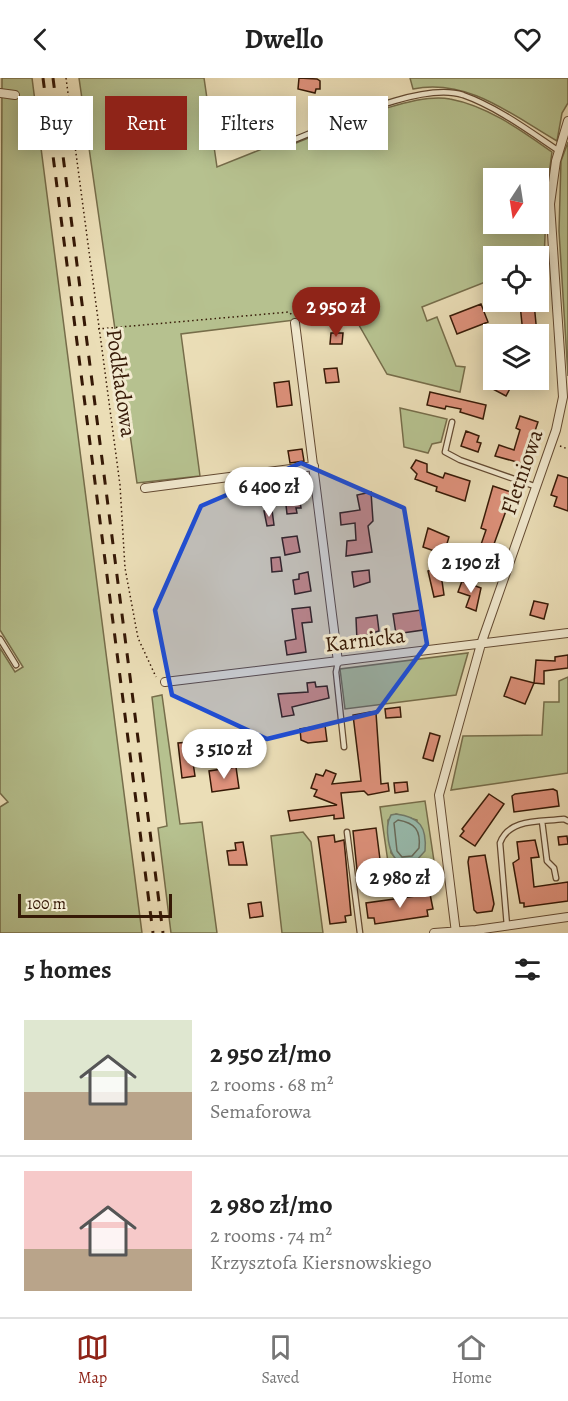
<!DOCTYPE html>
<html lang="en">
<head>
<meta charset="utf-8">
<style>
	:root { --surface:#fff; --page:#f2f2f2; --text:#222; --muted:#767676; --line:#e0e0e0; --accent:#8f2418 }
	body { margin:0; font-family:Alegreya,serif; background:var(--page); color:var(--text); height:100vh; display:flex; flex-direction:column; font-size:22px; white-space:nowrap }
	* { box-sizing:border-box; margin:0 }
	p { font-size:20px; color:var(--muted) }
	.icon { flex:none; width:33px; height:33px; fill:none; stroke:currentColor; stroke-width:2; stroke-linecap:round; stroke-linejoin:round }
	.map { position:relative; height:855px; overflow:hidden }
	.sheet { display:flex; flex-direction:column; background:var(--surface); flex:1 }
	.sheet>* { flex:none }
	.guide { position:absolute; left:18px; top:18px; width:532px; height:54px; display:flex; gap:12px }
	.needle { width:39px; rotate:192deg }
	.controls { position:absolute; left:483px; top:90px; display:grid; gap:12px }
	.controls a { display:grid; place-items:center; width:66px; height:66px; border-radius:0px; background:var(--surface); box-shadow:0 3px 15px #0003; font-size:30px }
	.scale { position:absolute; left:18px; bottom:15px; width:154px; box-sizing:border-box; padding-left:6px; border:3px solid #361906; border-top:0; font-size:16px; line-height:21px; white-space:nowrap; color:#361906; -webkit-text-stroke:4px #f2ead0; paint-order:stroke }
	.price { position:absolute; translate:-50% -51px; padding:0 14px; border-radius:21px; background:#fff; color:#222; font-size:20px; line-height:39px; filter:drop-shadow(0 2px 3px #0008) }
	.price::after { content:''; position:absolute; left:50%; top:36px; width:18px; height:14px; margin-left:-9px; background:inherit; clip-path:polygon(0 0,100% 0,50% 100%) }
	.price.selected { background:var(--accent); color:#fff }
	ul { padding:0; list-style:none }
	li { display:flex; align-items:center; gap:18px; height:150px; padding:0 24px }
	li+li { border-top:2px solid var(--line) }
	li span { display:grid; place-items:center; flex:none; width:168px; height:120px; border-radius:0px; color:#555 }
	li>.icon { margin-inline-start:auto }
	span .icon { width:72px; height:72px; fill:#fffc; stroke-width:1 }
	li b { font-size:26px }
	h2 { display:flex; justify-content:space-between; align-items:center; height:72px; padding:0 24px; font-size:26px }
	.tag { padding:0 21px; border-radius:0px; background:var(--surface); box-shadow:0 3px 15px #0003; font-size:21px; line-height:54px }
	.tag.selected { background:var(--accent); color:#fff }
	header { display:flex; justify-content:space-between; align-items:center; height:78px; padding:0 24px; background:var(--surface); font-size:27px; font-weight:700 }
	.menu { display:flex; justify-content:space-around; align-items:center; height:84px; border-top:2px solid var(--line); background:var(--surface); font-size:16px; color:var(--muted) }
	.menu a { display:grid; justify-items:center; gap:3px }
	.menu .selected { color:var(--accent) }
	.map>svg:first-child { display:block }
	.green { fill:#b6c18f; stroke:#766d4a; stroke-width:1.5; fill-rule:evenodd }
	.water { fill:#98bcaf; stroke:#717b6b; stroke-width:1.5 }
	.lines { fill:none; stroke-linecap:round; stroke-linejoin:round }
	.shore { stroke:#676a5a; stroke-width:1.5 }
	.building { fill:#de917b; stroke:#361906; stroke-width:1.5 }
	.lane-casing { stroke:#634a32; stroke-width:7 }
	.street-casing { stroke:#634a32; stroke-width:10 }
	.path { stroke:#361906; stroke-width:1.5; stroke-dasharray:1.5 3; stroke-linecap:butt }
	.lane { stroke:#f2ead0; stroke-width:4.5 }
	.street { stroke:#f2ead0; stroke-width:8 }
	.rail { stroke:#361906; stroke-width:3; stroke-dasharray:10 10; stroke-linecap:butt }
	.marked { fill:#1d4ed8; fill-opacity:0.2; stroke:#1d4ed8; stroke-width:4.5; stroke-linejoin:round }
	.labels { text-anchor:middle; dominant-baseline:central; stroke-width:6; stroke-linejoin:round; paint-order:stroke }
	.street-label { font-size:22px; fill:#361906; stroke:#f2ead0 }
</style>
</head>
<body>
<header><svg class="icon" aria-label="back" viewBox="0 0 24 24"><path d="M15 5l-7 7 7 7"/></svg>Dwello<svg class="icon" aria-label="heart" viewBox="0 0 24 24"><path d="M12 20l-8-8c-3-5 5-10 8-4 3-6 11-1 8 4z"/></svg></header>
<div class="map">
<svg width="568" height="855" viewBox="0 0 568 855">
	<rect width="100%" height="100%" fill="#ebdeb7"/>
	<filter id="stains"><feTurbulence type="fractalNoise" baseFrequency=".00333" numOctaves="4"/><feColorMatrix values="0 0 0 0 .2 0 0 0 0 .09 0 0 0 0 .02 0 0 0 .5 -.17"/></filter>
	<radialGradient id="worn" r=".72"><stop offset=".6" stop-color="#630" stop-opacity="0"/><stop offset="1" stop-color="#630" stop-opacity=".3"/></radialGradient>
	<path class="green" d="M2 0H32L142 855H0V729L8 724 0 715V570L15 594 23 589 0 552Z
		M79 0H204L217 89 282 63 296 65C333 51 412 13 450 21 488 28 522 53 552 74L547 111 544 182 539 184 538 178H494L493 201 422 229 427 243 437 239 456 288 465 289 460 314 387 296 352 235 181 256 200 398 137 405ZM494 100H538V146H494Z
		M410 0H568V25L562 35 557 63C512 37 468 0 413 11Z
		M568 64V298L559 153 561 83Z
		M400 330 447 341 441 364 432 366 428 375 404 369Z
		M468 575 456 617 345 631 340 591Z
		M568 599V695L451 712 463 658 542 657 544 624H559V603Z
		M162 617 180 746 202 744 217 855H171L158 750 167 748 152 619Z
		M425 723 437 803 418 805 416 800 403 802 401 790 389 791 380 729ZM396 736 417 742 416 783 401 785 391 775 388 742Z
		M303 754 311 764 323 855H282L271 758Z"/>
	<path class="water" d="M396 736C420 739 427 749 425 773L416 783 401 785C388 779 384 749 391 737Z"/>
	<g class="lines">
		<path class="shore" d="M398 742C415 745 421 752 419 770L412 778 402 779 397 773 394 745Z"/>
	</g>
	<path class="building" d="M299 0 317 1 320 3V11H316L315 15 298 11Z
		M359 23 361 30 344 36 341 31Z
		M243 46 249 60 220 70 215 59Z
		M526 224 534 225 537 256H523L520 226Z
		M481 226 488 244 457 256 450 238Z
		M331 255H343L342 266H330Z
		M337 290 339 304 326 305 324 291Z
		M494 302H507L513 305 506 318 489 309Z
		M289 303 292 327 277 329 274 305Z
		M430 314 486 327 483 341 460 334 461 331 446 328 445 331 427 327Z
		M520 338 538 344 524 386 495 378 499 367 514 372 520 352 516 350Z
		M466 353 479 358 477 364 481 365 478 374 461 368Z
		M302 371 304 383 290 385 288 373Z
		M416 382 427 386V394L443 400 445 395 470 403 465 423 436 413 437 409 415 401 417 396 411 390Z
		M558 397 568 400V433L554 428 557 419 551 417Z
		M493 408 514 415 511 422H514L510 432 507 430 485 491 474 487 486 452 481 450Z
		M371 414 373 443 368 448 372 474 346 478 347 463 356 462 355 445 341 447 340 435 360 432 357 417Z
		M299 416 301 430H296L297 435 287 436 285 418Z
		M272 432 274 447 267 448 264 433Z
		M428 450 449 459 445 472 441 471 440 475 423 469Z
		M297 458 300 474 285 477 282 460Z
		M280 479 282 493 272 494 271 480Z
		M440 489 444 517 434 519 428 493Z
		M369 492 370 504 354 509 352 494Z
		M308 494 311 513 295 516 293 502 299 501V496Z
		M462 503 481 510 476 533 466 529 470 518 458 514Z
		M534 523 548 526 544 541 530 537Z
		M310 529 312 544 302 545 306 574 287 577 285 563 296 561 292 531Z
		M421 532 423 552 396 556 393 536Z
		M377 537 379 553 366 557V562L357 563 356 540Z
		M568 577V590L544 593V606L534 605 536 582 555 583V579Z
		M511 599 534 605 525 626 504 618Z
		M315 604 316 609 327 608 329 620 292 629 294 637 282 639 278 616 308 614 307 605Z
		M400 629 401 639 386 640 385 631Z
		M370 634 376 635 381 706 388 705 389 713 368 717 364 713 341 715 344 740 334 741V737L290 743 288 733 337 727 314 718 317 712 311 710 316 696 323 698 326 692 336 696 332 706 361 703 353 637Z
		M325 647 327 663 308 665 301 662 300 651Z
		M430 655 440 658 433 683 423 680Z
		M190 664 195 698 182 700 178 665Z
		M236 689 239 710 212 714 209 693Z
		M407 704 408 713 395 715 394 705Z
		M553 711 557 713 559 728 514 734 512 718 515 716Z
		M489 716 504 726 475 768 460 758 464 753 462 751Z
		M376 750 383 805 367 808 366 800 358 802 353 753Z
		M334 757 335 764 344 762 351 837 345 838 346 844 330 846 318 759Z
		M567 758 568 766 559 767 558 759Z
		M535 762 539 779 531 780 534 809 568 804V823L524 829V825H520L513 785 519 781 517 764Z
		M243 764 247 787H229L227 773 236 772 235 765Z
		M485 777 494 826 492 833 477 835 474 832 468 784 469 779Z
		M430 816 433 831 427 832 428 838 375 846 374 840H368L366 825Z
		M261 824 263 838 250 840 248 826Z"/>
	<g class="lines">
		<g class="lane-casing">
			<path id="lane" d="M279 59 291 63C333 47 420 3 463 17 497 29 529 53 559 73
				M452 344 445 374 460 382 537 409
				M0 561 16 587
				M338 584 336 594 344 669
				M542 743 547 783 554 790 556 800
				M347 754 360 855
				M507 848 500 765C509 740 540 744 564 741L568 743"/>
		</g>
		<g class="street-casing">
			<path id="street" d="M0 15 15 17
				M295 245 338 584
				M145 410 314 388
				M165 604 568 555
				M434 855 476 852 568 839
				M456 855 439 717 481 566 556 352 563 319 550 126 556 83 568 43"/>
		</g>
		<path class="path" d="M66 0 120 407 125 490 138 560 156 599
			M98 251 289 234 292 237
			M560 368 568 371"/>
		<use href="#lane" class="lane"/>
		<use href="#street" class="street"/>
		<path class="rail" d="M43 0 153 855
			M53 0 163 855"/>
	</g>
	<path class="marked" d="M301 385 404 430 427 566 377 634 267 661 172 617 155 532 201 428Z"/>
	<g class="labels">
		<g class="street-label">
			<text transform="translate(121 305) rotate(82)">Podkładowa</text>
			<text transform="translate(522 394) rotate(-71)">Fletniowa</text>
			<text transform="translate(365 562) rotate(-7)">Karnicka</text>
		</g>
	</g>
	<rect width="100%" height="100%" filter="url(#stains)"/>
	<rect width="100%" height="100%" fill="url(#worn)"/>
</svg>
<div class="controls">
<a><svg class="needle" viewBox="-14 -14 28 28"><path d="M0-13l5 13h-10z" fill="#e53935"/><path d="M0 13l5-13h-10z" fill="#767676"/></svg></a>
<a><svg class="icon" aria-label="locate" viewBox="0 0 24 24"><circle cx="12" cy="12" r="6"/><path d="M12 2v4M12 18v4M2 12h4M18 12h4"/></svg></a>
<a><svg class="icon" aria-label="layers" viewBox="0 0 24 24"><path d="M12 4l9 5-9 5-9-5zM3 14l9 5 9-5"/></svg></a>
</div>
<div class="scale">100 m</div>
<b class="price selected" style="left:336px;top:260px">2 950 zł</b>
<b class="price" style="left:269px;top:440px">6 400 zł</b>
<b class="price" style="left:471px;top:516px">2 190 zł</b>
<b class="price" style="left:224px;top:702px">3 510 zł</b>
<b class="price" style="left:400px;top:831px">2 980 zł</b>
<div class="guide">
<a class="tag">Buy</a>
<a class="tag selected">Rent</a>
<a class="tag">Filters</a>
<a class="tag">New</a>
</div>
</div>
<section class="sheet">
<h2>5 homes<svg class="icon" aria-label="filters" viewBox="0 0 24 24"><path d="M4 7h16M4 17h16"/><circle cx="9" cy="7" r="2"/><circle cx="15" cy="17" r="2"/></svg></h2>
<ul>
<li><span style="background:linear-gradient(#dfe7d0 60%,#b9a48a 0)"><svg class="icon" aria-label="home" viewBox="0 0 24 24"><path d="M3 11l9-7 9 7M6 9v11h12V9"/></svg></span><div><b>2 950 zł/mo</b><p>2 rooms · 68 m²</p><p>Semaforowa</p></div></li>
<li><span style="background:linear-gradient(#f6c9c9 65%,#b9a48a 0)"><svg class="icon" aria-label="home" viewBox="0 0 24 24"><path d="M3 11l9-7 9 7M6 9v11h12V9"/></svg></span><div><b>2 980 zł/mo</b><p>2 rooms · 74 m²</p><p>Krzysztofa Kiersnowskiego</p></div></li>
</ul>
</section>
<nav class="menu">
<a class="selected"><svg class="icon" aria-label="map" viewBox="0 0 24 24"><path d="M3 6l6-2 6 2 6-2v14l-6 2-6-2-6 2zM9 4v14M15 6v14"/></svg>Map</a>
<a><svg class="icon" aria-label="saved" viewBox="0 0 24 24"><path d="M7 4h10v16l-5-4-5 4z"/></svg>Saved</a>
<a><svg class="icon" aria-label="home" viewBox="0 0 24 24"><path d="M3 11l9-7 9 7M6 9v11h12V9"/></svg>Home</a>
</nav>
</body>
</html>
